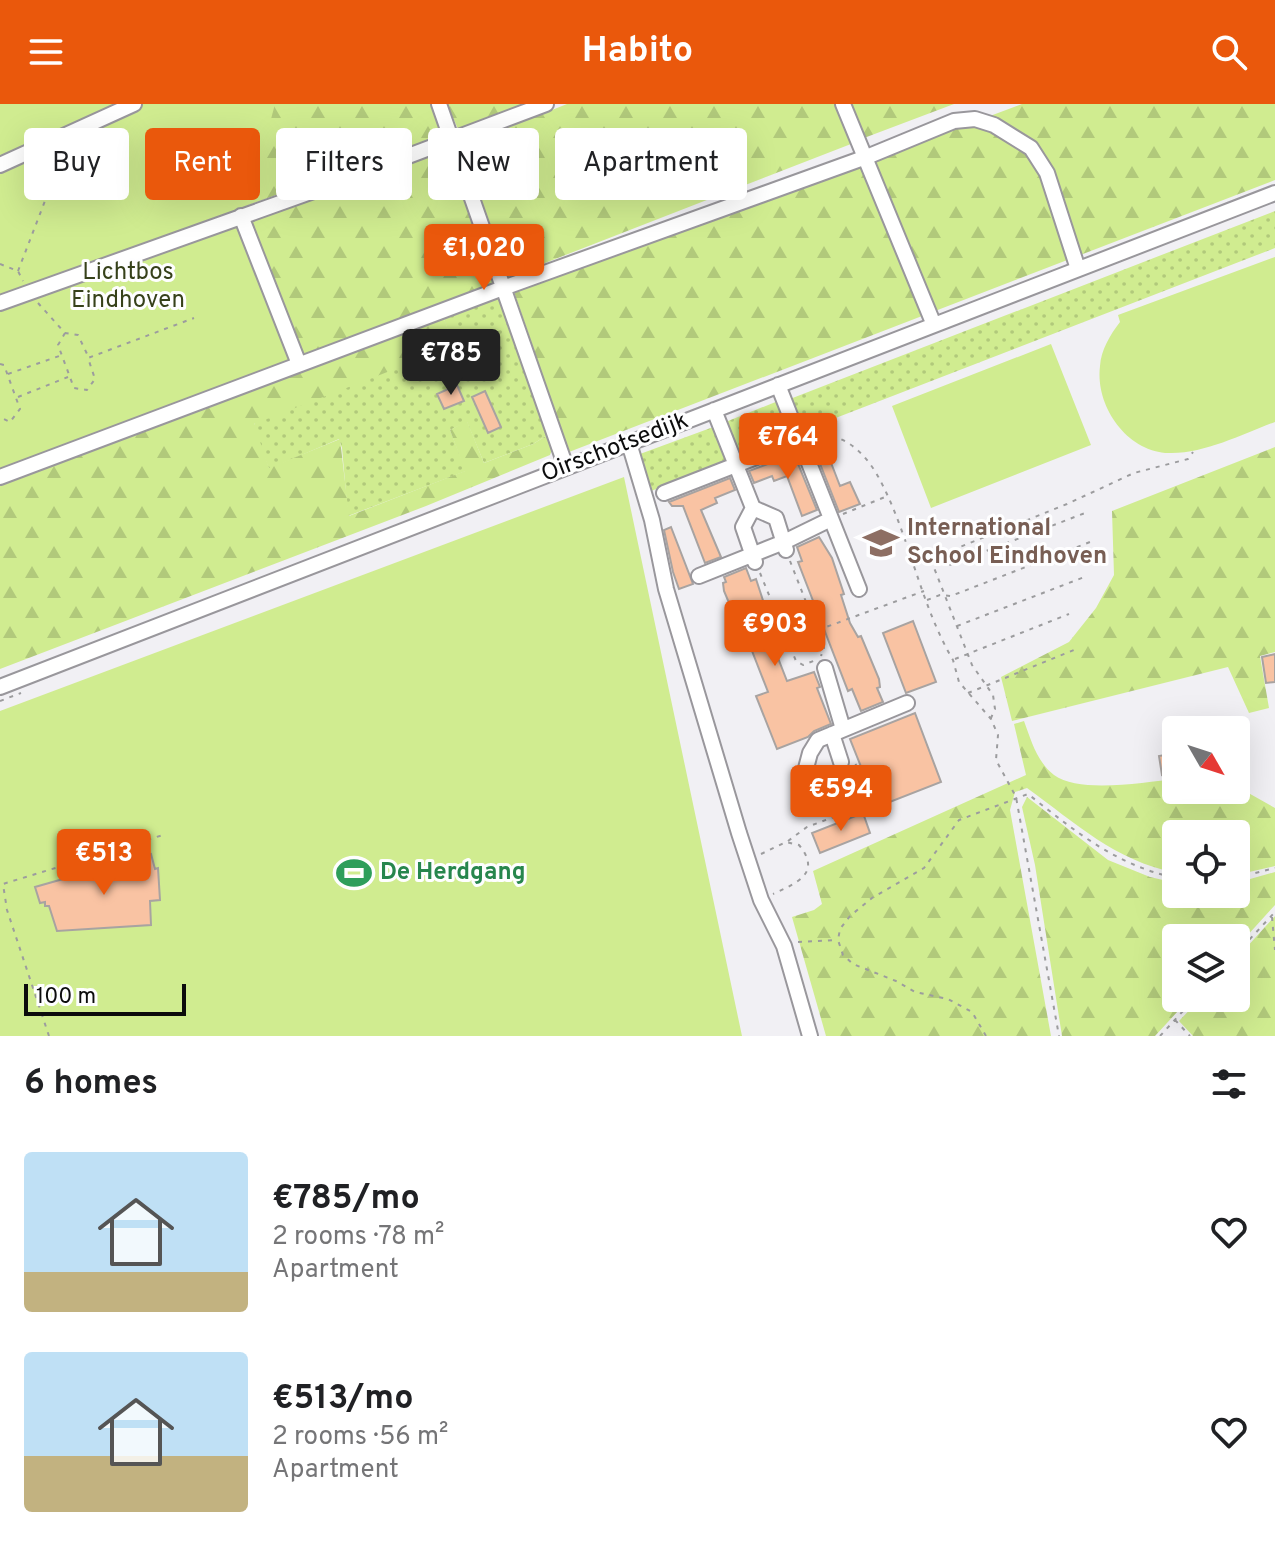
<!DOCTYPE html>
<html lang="en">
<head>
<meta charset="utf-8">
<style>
	:root { --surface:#fff; --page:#f2f2f2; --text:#202124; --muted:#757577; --accent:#ea580c }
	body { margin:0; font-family:Overpass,sans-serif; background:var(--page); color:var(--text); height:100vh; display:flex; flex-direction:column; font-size:30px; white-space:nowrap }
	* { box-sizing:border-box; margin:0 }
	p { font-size:26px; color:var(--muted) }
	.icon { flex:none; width:44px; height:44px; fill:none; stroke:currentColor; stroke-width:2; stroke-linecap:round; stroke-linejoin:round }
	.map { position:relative; height:932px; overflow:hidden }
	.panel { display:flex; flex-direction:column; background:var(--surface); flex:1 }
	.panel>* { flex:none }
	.top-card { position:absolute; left:24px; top:24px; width:800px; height:72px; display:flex; gap:16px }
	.needle { width:52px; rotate:129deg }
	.controls { position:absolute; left:1162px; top:612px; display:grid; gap:16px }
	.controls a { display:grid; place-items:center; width:88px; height:88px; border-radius:8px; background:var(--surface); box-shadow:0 8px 32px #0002; font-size:40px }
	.scale { position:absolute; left:24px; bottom:20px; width:162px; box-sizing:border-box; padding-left:8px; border:4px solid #0c0c0d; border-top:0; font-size:22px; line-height:28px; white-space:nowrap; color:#0c0c0d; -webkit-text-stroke:6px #fefeff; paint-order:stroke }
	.price { position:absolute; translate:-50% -68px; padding:0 18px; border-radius:8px; background:var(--accent); color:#fff; font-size:26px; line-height:52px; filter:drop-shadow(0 2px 4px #0008) }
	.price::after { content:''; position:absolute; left:50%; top:48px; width:24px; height:18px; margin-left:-12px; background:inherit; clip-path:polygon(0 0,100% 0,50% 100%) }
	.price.current { background:#222; color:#fff }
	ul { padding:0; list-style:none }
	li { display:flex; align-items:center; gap:24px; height:200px; padding:0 24px }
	li span { display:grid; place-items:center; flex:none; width:224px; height:160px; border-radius:8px; color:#555 }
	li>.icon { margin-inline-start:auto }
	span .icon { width:96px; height:96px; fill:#fffc; stroke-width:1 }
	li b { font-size:34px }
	h2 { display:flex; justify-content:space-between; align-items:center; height:96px; padding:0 24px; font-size:34px }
	.chip { padding:0 28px; border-radius:8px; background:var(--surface); box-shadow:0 8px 32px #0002; font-size:28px; line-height:72px }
	.chip.current { background:var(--accent); color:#fff }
	header { display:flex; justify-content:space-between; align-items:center; height:104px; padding:0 24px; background:var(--accent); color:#fff; font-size:36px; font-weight:700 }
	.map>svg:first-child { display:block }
	.grass { fill:url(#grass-dots) }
	.forest { fill:url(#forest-firs) }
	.park { fill:#d0ec90 }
	.building { fill:#f9c3a3; stroke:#a8a3a1; stroke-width:2 }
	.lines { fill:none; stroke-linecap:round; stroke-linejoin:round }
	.minor-casing { stroke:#99979c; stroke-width:18 }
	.path { stroke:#9c9c9e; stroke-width:2; stroke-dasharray:4 6; stroke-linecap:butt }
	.minor { stroke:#fff; stroke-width:14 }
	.labels { text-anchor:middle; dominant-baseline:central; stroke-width:6; stroke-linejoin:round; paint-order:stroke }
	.park-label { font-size:24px; fill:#36411a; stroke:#fefeff }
	.street-label { font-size:24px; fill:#0c0c0d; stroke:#fefeff }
	.education-label { font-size:24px; font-weight:bold; fill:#785e54; stroke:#fefeff; text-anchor:start }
	.leisure-label { font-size:24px; font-weight:bold; fill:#27864d; stroke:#fefeff; text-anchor:start }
</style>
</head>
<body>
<header><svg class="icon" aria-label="menu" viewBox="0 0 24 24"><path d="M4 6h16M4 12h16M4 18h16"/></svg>Habito<svg class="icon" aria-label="search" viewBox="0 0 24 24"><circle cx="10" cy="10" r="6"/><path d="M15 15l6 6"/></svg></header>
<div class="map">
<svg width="1275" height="932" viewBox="0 0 1275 932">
	<defs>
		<pattern id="grass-dots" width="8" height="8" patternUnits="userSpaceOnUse" patternTransform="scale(2)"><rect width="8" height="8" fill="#d0ec90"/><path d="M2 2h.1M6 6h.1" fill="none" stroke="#b1c97b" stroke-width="1.8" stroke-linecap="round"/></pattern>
		<pattern id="forest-firs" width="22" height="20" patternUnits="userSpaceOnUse" patternTransform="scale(2)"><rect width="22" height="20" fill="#d0ec90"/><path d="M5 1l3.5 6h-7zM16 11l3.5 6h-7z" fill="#b1c97b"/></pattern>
	</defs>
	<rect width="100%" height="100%" fill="#f1f0f4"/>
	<path class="grass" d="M1275 107V144L802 327 790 295Z
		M499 191 549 330 533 340 484 359 467 318 450 326 466 367 348 412 342 344 339 335 269 365 253 322 256 318 453 242 443 212Z
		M778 297 791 333 740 352 734 347 723 319Z
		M716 322 728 351 726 358 651 387 640 350Z"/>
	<path class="forest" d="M152 0H435L445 27 442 31 0 191V68Z
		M447 0H525L458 25Z
		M567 0H836L851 40 509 173 461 42Z
		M850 0H954L864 34Z
		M1022 0H1275V76L569 348 513 185 860 62 863 65 886 51Z
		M449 46 495 178 301 253 248 118Z
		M443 212 454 242 254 320 269 364 340 335 349 412 465 367 450 326 467 317 484 359 533 340 549 330 553 343 550 351 426 402 0 565V380Z
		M1275 343V548L1260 552 1269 604 1249 609 1228 563 1012 617 1001 573 1069 538 1096 504 1114 471 1112 407Z
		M1024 617C1031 636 1037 658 1054 671 1080 690 1144 678 1176 675V686H1236V682L1275 704V762L1236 771V730H1176V769C1114 756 1077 720 1027 684L1015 688 1010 706 1051 932H826L792 813 814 806 822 800 813 767 1026 671 1014 620Z
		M1027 693 1108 756 1150 773 1176 779V790H1236V779L1275 768V801L1236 844V834H1176V894H1190L1155 932H1062L1035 761 1022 703Z
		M1275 812V932H1193L1179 917 1201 894H1236V855Z"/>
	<path class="park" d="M0 0H275L243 121 294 258 0 368Z
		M1275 153V318C1242 330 1205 350 1169 349 1127 348 1095 302 1100 262 1101 246 1110 231 1120 218L1118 211Z
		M1051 240 1091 341 931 404 892 302Z
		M624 373 742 932H0V607Z"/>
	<path class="building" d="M457 281 464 297 444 305 437 290Z
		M485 287 501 323 488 329 472 293Z
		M823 338 840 382 850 378 860 400 839 408 813 342Z
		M794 350 817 406 802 412 787 372 774 377 772 372 754 379 749 367Z
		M730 374 735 386 715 394 717 399 701 406 721 453 705 459 683 402H672L669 398Z
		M671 423 693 480 679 485 673 468 664 426Z
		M819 433 832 454 844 490 841 491 850 519 858 533 861 532 879 575 880 583 877 584 883 598 861 607 852 585 848 587 798 458 802 457 797 443Z
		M746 464 751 477 756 475 770 518 773 517 779 532 771 536 787 577 814 568 820 583 817 584 831 620 814 627 808 633 777 645 756 592 768 588 745 529 742 530 724 487 723 479 726 478 724 473Z
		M913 517 936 578 906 589 883 529Z
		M1275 550V578L1266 579 1262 553Z
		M915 609 941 678 877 703 850 635Z
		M1176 649V669L1162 671 1159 652Z
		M863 709 870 729 820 749 812 729Z
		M151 750 155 765 158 764 160 796 150 797 151 821 57 827 49 802H45V798L40 799 35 783Z"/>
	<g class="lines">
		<g class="minor-casing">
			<path id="minor" d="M439 0 566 363
				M843 0 934 221
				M0 61 134 0
				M241 112 299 260
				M0 199 350 74 546 0
				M778 281 859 485
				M714 306 753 404 776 414 786 446
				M629 339 652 416 666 485 739 729 761 796 784 842 810 932
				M0 373 503 184 869 52 954 17 975 15 994 21 1031 44 1047 69 1078 165
				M664 389 800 336
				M753 404 743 423 755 458
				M699 472 784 438 831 415
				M825 564 843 625
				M0 583 1275 89
				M832 630 841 658
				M805 668 810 649 818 636 907 599"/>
		</g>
		<path class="path" d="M0 160 18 167 23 177
			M18 167 65 45
			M38 199 65 229 78 231 88 252
			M65 229 58 241 74 284 87 286 95 275 88 254 194 214
			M0 260 4 261 20 305 10 318 0 313
			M8 270 62 251
			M18 293 68 273
			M812 333C843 325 867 351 880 376 910 433 920 500 953 556L959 578 991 615 998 631 996 656 1016 693 1059 932
			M843 410 885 393
			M931 455 947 462 1085 409
			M931 456 972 561 993 591 995 605 991 614
			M790 457 824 544 821 552
			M915 461 1067 400 1134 369 1188 355 1193 348
			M760 469 796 557 803 561 816 556
			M927 496 940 491 951 492 1090 438
			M957 522 1087 472
			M818 526 924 487
			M955 555 1069 510
			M968 589 1074 546
			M0 597 21 589
			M788 737 807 723 871 699 854 656
			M761 750 786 738 799 741C822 769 797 779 773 790
			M1236 774 1275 764
			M1272 813 1275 846
			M798 838 835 836
			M1236 850 1275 808
			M1175 916 1190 932
			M49 932 7 806 3 780 163 731
			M986 932 972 908 948 895 915 888 896 877 853 860 843 851 838 836 840 825 850 812 872 794 924 764 959 716 1028 690C1075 727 1115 761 1176 774
			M1160 932 1195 894"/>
		<use href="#minor" class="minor"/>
	</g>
	<defs>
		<g id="school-bare" transform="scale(2.76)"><path d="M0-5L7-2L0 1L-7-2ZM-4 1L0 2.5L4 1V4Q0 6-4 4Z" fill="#8d6e63" stroke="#fefeff" stroke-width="2.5" paint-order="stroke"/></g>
		<g id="stadium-bare" transform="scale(2.76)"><path d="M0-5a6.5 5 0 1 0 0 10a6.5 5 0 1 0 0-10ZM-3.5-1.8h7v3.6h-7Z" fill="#2e9e5b" stroke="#fefeff" stroke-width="2.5" paint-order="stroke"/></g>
	</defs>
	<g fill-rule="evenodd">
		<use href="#school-bare" x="881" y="439"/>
		<use href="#stadium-bare" x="354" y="769"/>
	</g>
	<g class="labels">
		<g class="park-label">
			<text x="128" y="169">Lichtbos<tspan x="128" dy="28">Eindhoven</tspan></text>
		</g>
		<g class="street-label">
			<text transform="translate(615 344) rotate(-21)">Oirschotsedijk</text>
		</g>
		<g class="education-label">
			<text x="907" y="425">International<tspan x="907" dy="28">School Eindhoven</tspan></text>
		</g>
		<g class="leisure-label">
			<text x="380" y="769">De Herdgang</text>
		</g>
	</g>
</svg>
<div class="controls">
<a><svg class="needle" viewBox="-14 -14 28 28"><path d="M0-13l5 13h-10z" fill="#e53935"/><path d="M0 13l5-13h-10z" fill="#757577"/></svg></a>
<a><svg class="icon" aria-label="locate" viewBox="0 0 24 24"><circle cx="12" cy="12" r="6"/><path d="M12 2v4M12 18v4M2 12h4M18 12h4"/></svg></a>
<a><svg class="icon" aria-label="layers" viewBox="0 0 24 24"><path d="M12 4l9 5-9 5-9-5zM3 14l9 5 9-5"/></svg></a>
</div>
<div class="scale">100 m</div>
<b class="price" style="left:484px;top:188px">€1,020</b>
<b class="price current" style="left:451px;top:293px">€785</b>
<b class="price" style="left:788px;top:377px">€764</b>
<b class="price" style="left:775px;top:564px">€903</b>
<b class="price" style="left:841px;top:729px">€594</b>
<b class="price" style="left:104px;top:793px">€513</b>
<div class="top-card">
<a class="chip">Buy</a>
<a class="chip current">Rent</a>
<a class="chip">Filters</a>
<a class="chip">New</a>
<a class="chip">Apartment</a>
</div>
</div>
<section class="panel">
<h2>6 homes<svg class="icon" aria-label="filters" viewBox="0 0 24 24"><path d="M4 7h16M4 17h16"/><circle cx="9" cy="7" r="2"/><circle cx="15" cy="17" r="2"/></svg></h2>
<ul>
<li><span style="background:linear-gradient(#bfe0f5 75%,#c2b280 0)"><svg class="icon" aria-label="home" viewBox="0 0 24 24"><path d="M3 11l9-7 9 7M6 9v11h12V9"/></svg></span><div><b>€785/mo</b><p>2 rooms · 78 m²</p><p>Apartment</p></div><svg class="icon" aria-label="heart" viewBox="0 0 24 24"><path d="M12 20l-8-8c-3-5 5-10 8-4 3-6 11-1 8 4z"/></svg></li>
<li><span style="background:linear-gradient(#bfe0f5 65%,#c2b280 0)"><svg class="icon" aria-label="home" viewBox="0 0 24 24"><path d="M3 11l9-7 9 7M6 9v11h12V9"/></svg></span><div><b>€513/mo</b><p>2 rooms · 56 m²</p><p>Apartment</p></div><svg class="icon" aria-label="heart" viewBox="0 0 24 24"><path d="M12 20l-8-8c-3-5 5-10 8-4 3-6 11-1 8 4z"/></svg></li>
</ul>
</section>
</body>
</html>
